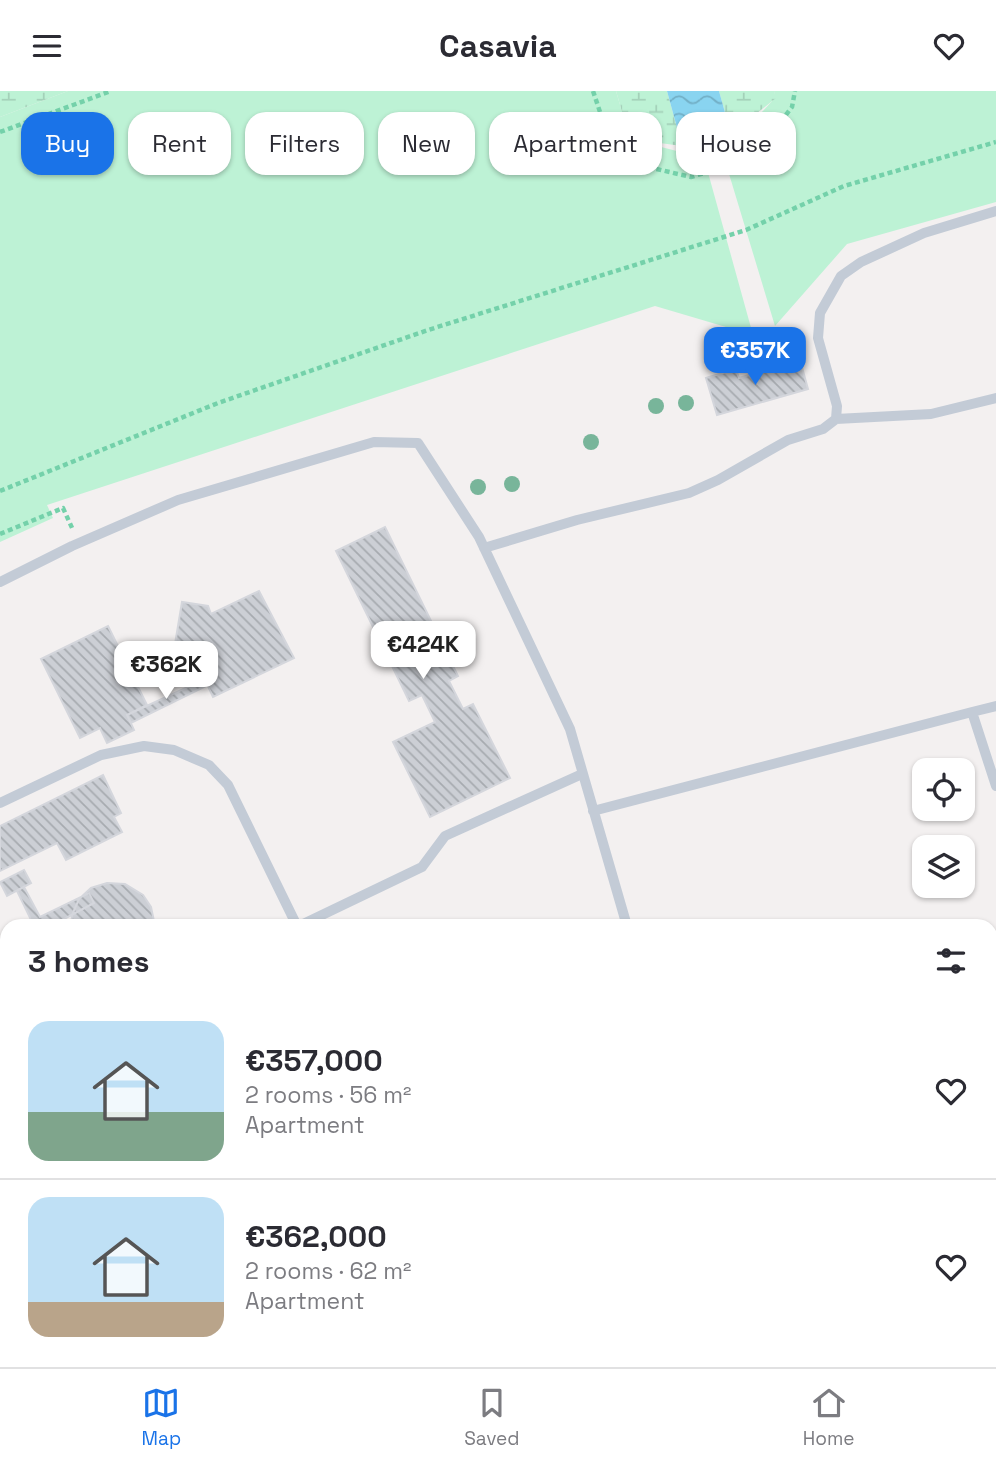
<!DOCTYPE html>
<html lang="en">
<head>
<meta charset="utf-8">
<style>
	:root { --surface:#fff; --page:#f2f2f3; --text:#2b2b33; --muted:#7c7c81; --line:#e1e1e2; --accent:#1a73e8 }
	body { margin:0; font-family:"Space Grotesk",sans-serif; background:var(--page); color:var(--text); height:100vh; display:flex; flex-direction:column; font-size:26px; white-space:nowrap }
	* { box-sizing:border-box; margin:0 }
	p { font-size:23px; color:var(--muted) }
	.icon { flex:none; width:38px; height:38px; fill:none; stroke:currentColor; stroke-width:2; stroke-linecap:round; stroke-linejoin:round }
	.map { position:relative; flex:1; overflow:hidden }
	.sheet { position:absolute; left:0px; top:828px; width:998px; height:450px; display:flex; flex-direction:column; background:var(--surface); border-radius:21px 21px 0 0; box-shadow:0 2px 5px #0004 }
	.sheet>* { flex:none }
	.guide { position:absolute; left:21px; top:21px; width:956px; height:63px; display:flex; gap:14px }
	.fabs { position:absolute; left:912px; top:667px; display:grid; gap:14px }
	.fabs a { display:grid; place-items:center; width:63px; height:63px; border-radius:14px; background:var(--surface); box-shadow:0 2px 5px #0004; font-size:35px }
	.price { position:absolute; translate:-50% -60px; padding:0 16px; border-radius:14px; background:#fff; color:#222; font-size:23px; line-height:46px; filter:drop-shadow(0 2px 4px #0008) }
	.price::after { content:''; position:absolute; left:50%; top:42px; width:21px; height:16px; margin-left:-10px; background:inherit; clip-path:polygon(0 0,100% 0,50% 100%) }
	.price.active { background:var(--accent); color:#fff }
	ul { padding:0; list-style:none }
	li { display:flex; align-items:center; gap:21px; height:175px; padding:0 28px }
	li+li { border-top:2px solid var(--line) }
	li span { display:grid; place-items:center; flex:none; width:196px; height:140px; border-radius:21px; color:#555 }
	li>.icon { margin-inline-start:auto }
	span .icon { width:84px; height:84px; fill:#fffc; stroke-width:1 }
	li b { font-size:30px }
	h2 { display:flex; justify-content:space-between; align-items:center; height:84px; padding:0 28px; font-size:30px }
	.tag { padding:0 24px; border-radius:21px; background:var(--surface); box-shadow:0 2px 5px #0004; font-size:24px; line-height:63px }
	.tag.active { background:var(--accent); color:#fff }
	header { display:flex; justify-content:space-between; align-items:center; height:91px; padding:0 28px; background:var(--surface); font-size:32px; font-weight:600 }
	.dock { display:flex; justify-content:space-around; align-items:center; height:98px; border-top:2px solid var(--line); background:var(--surface); font-size:19px; color:var(--muted) }
	.dock a { display:grid; justify-items:center; gap:4px }
	.dock .active { color:var(--accent) }
	.map>svg:first-child { display:block }
	.green { fill:#bdf2d5 }
	.wetland { fill:url(#wetland-marsh) }
	.water { fill:url(#water-waves) }
	.building { fill:url(#building-back-hatch); stroke:#d4d6dc; stroke-width:2 }
	.lines { fill:none; stroke-linecap:round; stroke-linejoin:round }
	.path { stroke:#74d1aa; stroke-width:4.5; stroke-dasharray:5 3.5; stroke-linecap:butt }
	.lane { stroke:#c3cbd6; stroke-width:10 }
	.tree { fill:#78b59a }
</style>
</head>
<body>
<header><svg class="icon" aria-label="menu" viewBox="0 0 24 24"><path d="M4 6h16M4 12h16M4 18h16"/></svg>Casavia<svg class="icon" aria-label="heart" viewBox="0 0 24 24"><path d="M12 20l-8-8c-3-5 5-10 8-4 3-6 11-1 8 4z"/></svg></header>
<div class="map">
<svg width="996" height="1276" viewBox="0 0 996 1276">
	<defs>
		<pattern id="wetland-marsh" width="20" height="14" patternUnits="userSpaceOnUse" patternTransform="scale(1.75)"><rect width="20" height="14" fill="#bdf2d5"/><path d="M1 5h8M5 5V1M11 12h8M15 12V8" fill="none" stroke="#a4d1b9"/></pattern>
		<pattern id="water-waves" width="16" height="10" patternUnits="userSpaceOnUse" patternTransform="scale(1.75)"><rect width="16" height="10" fill="#89d4f0"/><path d="M0 5q4-4 8 0t8 0" fill="none" stroke="#72afc6"/></pattern>
		<pattern id="building-back-hatch" width="6" height="6" patternUnits="userSpaceOnUse" patternTransform="scale(1.75)"><rect width="6" height="6" fill="#cccfd5"/><path d="M-1 5l2 2M0 0l6 6M5-1l2 2" fill="none" stroke="#a7abb0"/></pattern>
	</defs>
	<rect width="100%" height="100%" fill="#f3f0f0"/>
	<path class="green" d="M68 0H616L630 48 704 67 753 244 655 215 47 414 53 427 0 451V26Z
		M774 0H996V111L847 153 775 235 723 63 775 7Z"/>
	<path class="wetland" d="M0 0H68L0 26Z
		M616 0H667L682 55 630 48Z
		M719 0H774L776 7 731 43Z"/>
	<path class="water" d="M667 0H719L731 43 713 64 682 55Z"/>
	<path class="building" d="M800 269 808 298 717 324 706 287 736 278 739 287Z
		M385 436 458 585 449 590 463 618 473 613 510 687 430 726 393 651 435 631 422 604 409 610 336 460Z
		M259 500 294 567 213 606 193 563 174 559 182 511 208 515 211 523Z
		M108 535 147 614 127 624 134 639 107 652 100 637 80 647 41 568Z
		M205 588 208 594 131 632 127 624Z
		M103 684 121 722 114 726 122 741 66 769 57 752 0 780V735Z
		M24 779 31 792 7 805 0 791Z
		M107 792 125 793 143 804 151 816 155 835H71L72 824 79 808 91 797Z
		M24 796 40 826 89 802 94 812 51 835H34L17 800Z
		M7 847V906L0 900V854Z
		M0 1089 7 1092V1129L0 1132Z
		M7 1138V1178L0 1173V1143Z"/>
	<g class="lines">
		<path class="path" d="M593 0 613 60 633 71 652 77 691 86 743 70 776 37 792 16 795 0
			M0 41 111 0
			M0 400 218 312 428 239 746 139 844 95 996 51
			M0 443 63 417 73 439"/>
		<path class="lane" d="M836 328 931 323 996 307
			M484 457 577 429 689 402 718 389 788 349 823 338 836 328 837 315 818 247 820 222 841 185 861 171 924 142 996 120
			M0 491 72 455 178 409 374 351 418 352 479 446 570 638 627 835
			M996 615 972 621 996 695
			M0 712 101 664 144 655 174 659 209 674 228 694 297 835
			M593 720 972 621
			M299 835 422 776 445 745 582 683
			M990 887 996 885
			M0 1010 7 1007
			M990 1126 996 1125
			M0 1222 7 1218
			M160 1270 162 1276
			M346 1270 349 1276
			M374 1276 384 1270"/>
	</g>
	<g class="tree">
		<circle cx="686" cy="312" r="8"/>
		<circle cx="656" cy="315" r="8"/>
		<circle cx="591" cy="351" r="8"/>
		<circle cx="512" cy="393" r="8"/>
		<circle cx="478" cy="396" r="8"/>
	</g>
</svg>
<div class="fabs">
<a><svg class="icon" aria-label="locate" viewBox="0 0 24 24"><circle cx="12" cy="12" r="6"/><path d="M12 2v4M12 18v4M2 12h4M18 12h4"/></svg></a>
<a><svg class="icon" aria-label="layers" viewBox="0 0 24 24"><path d="M12 4l9 5-9 5-9-5zM3 14l9 5 9-5"/></svg></a>
</div>
<b class="price active" style="left:755px;top:296px">€357K</b>
<b class="price" style="left:423px;top:590px">€424K</b>
<b class="price" style="left:166px;top:610px">€362K</b>
<div class="guide">
<a class="tag active">Buy</a>
<a class="tag">Rent</a>
<a class="tag">Filters</a>
<a class="tag">New</a>
<a class="tag">Apartment</a>
<a class="tag">House</a>
</div>
<section class="sheet">
<h2>3 homes<svg class="icon" aria-label="filters" viewBox="0 0 24 24"><path d="M4 7h16M4 17h16"/><circle cx="9" cy="7" r="2"/><circle cx="15" cy="17" r="2"/></svg></h2>
<ul>
<li><span style="background:linear-gradient(#bfe0f5 65%,#7fa58c 0)"><svg class="icon" aria-label="home" viewBox="0 0 24 24"><path d="M3 11l9-7 9 7M6 9v11h12V9"/></svg></span><div><b>€357,000</b><p>2 rooms · 56 m²</p><p>Apartment</p></div><svg class="icon" aria-label="heart" viewBox="0 0 24 24"><path d="M12 20l-8-8c-3-5 5-10 8-4 3-6 11-1 8 4z"/></svg></li>
<li><span style="background:linear-gradient(#bfe0f5 75%,#b9a48a 0)"><svg class="icon" aria-label="home" viewBox="0 0 24 24"><path d="M3 11l9-7 9 7M6 9v11h12V9"/></svg></span><div><b>€362,000</b><p>2 rooms · 62 m²</p><p>Apartment</p></div><svg class="icon" aria-label="heart" viewBox="0 0 24 24"><path d="M12 20l-8-8c-3-5 5-10 8-4 3-6 11-1 8 4z"/></svg></li>
</ul>
</section>
</div>
<nav class="dock">
<a class="active"><svg class="icon" aria-label="map" viewBox="0 0 24 24"><path d="M3 6l6-2 6 2 6-2v14l-6 2-6-2-6 2zM9 4v14M15 6v14"/></svg>Map</a>
<a><svg class="icon" aria-label="saved" viewBox="0 0 24 24"><path d="M7 4h10v16l-5-4-5 4z"/></svg>Saved</a>
<a><svg class="icon" aria-label="home" viewBox="0 0 24 24"><path d="M3 11l9-7 9 7M6 9v11h12V9"/></svg>Home</a>
</nav>
</body>
</html>
